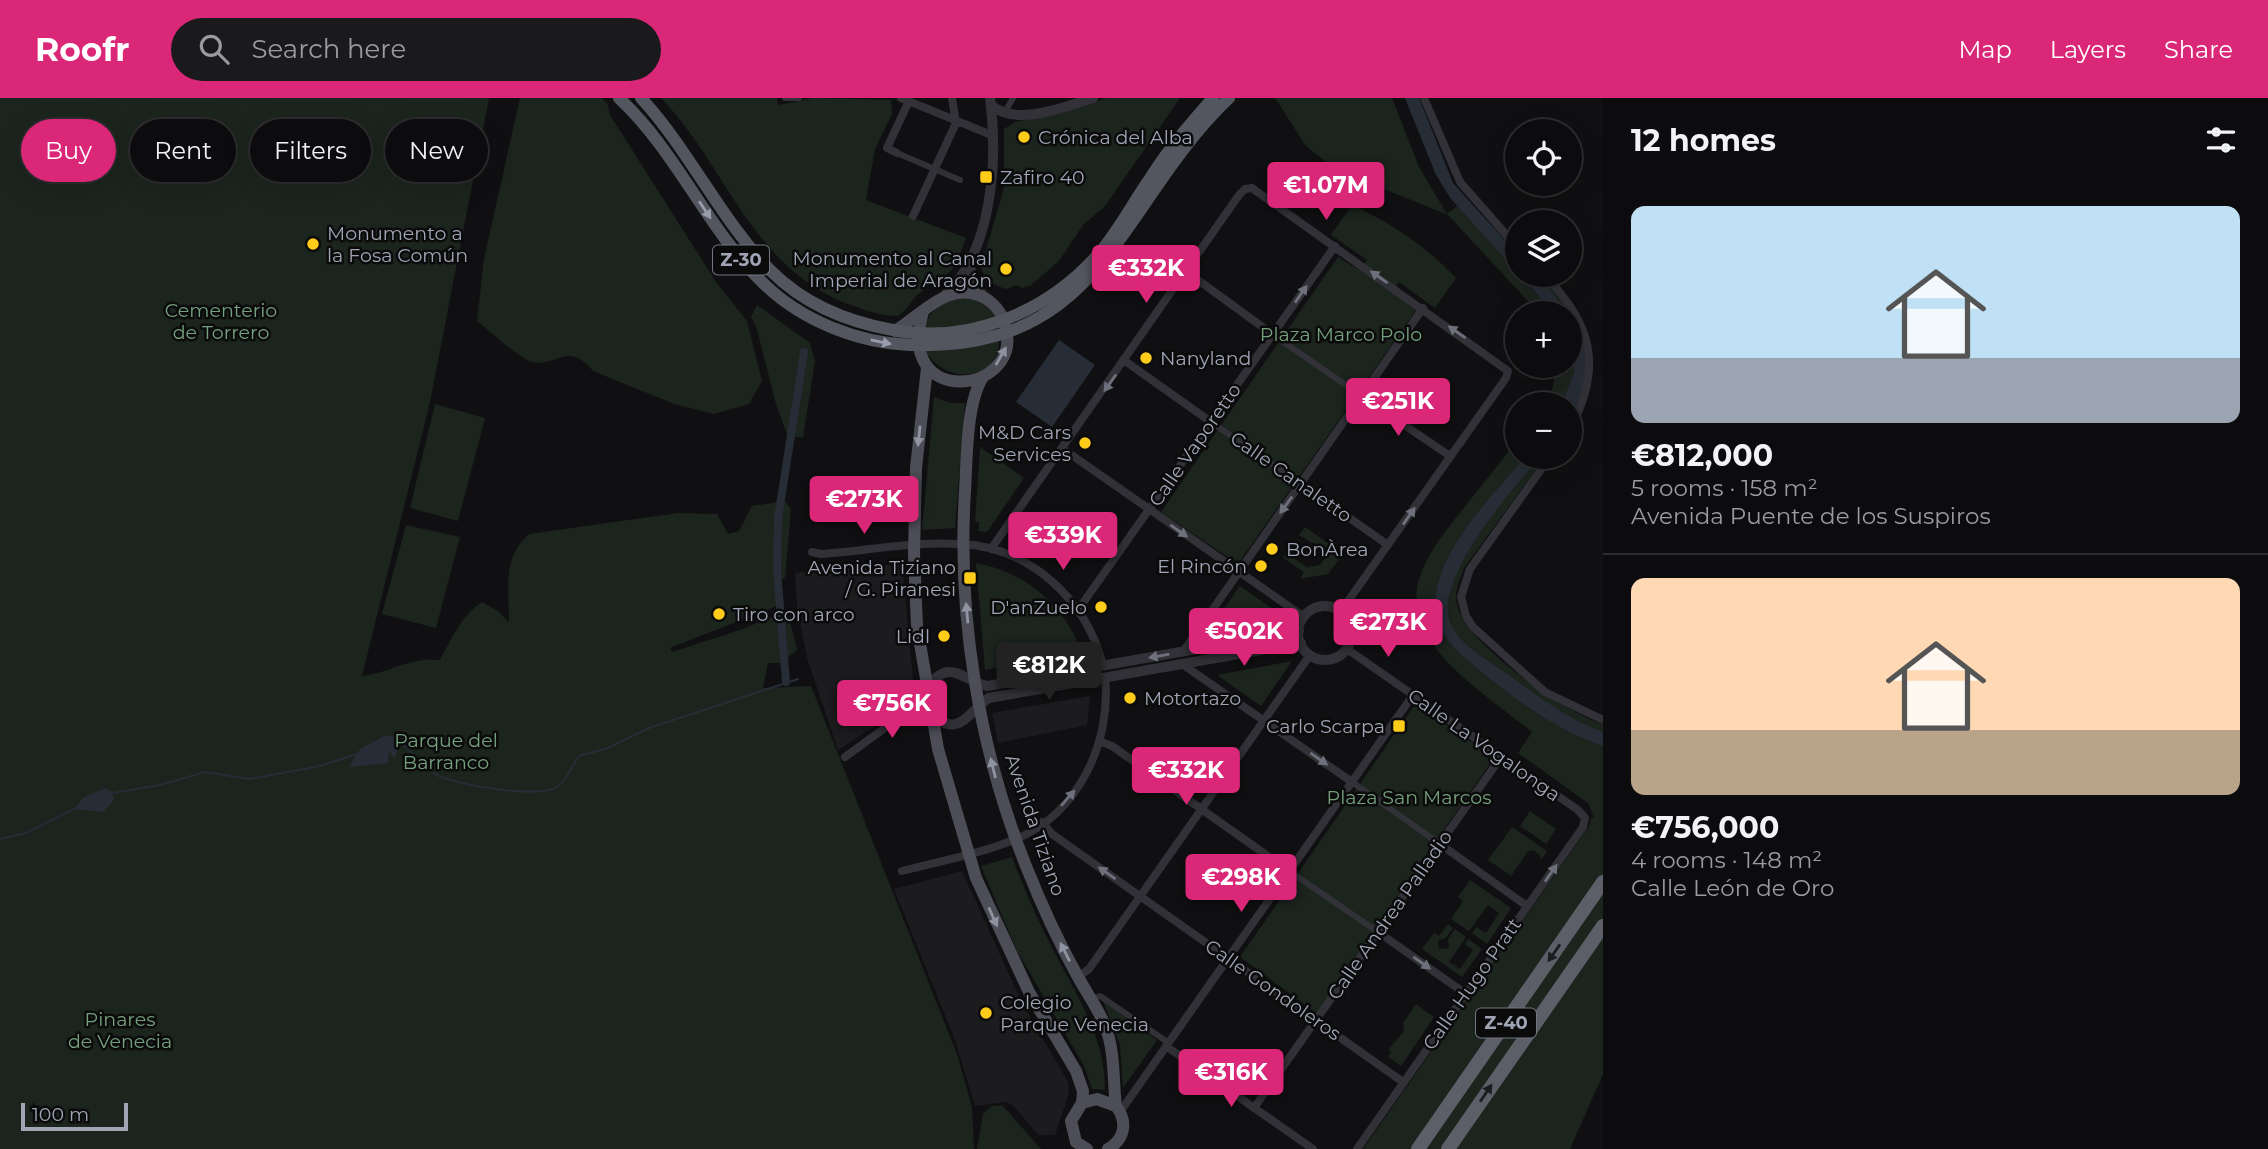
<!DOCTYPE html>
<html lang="en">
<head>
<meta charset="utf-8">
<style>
	:root { --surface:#0c0c0e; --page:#1a1a1c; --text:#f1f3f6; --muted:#9a9b9e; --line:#2c2c2e; --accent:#db2777 }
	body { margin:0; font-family:Montserrat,sans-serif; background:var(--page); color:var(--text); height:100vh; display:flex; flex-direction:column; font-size:26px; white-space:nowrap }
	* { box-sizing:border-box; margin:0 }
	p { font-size:23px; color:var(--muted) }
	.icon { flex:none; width:38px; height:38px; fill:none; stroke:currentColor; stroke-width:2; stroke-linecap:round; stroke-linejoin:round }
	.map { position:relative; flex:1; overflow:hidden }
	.details { display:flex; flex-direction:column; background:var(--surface); width:665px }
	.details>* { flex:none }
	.top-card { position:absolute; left:21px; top:21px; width:665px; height:63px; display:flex; gap:14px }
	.tools { position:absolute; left:1505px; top:21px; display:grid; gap:14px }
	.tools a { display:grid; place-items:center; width:77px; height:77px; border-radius:50%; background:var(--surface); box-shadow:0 7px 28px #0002,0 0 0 2px var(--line); font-size:35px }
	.scale { position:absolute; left:21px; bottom:18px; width:107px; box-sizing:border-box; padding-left:7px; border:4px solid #a0a4b4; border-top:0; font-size:19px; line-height:24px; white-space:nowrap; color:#a0a4b4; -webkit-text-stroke:5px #0b0b0c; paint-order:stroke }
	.price { position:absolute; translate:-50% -60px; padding:0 16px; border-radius:7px; background:var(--accent); color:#fff; font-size:23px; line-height:46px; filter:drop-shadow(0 2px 4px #0008) }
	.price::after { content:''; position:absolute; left:50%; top:42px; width:21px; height:16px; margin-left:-10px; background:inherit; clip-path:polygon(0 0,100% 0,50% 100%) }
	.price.active { background:#222; color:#fff }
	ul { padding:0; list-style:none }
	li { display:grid; align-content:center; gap:14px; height:371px; padding:0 28px }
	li+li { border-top:2px solid var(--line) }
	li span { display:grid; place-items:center; height:217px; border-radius:14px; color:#555 }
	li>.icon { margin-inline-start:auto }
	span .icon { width:126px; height:126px; fill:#fffc; stroke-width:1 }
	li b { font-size:30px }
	h2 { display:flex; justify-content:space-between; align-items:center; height:84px; padding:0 28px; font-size:30px }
	.pill { padding:0 24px; border-radius:32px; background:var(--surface); box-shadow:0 7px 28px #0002,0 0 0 2px var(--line); font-size:24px; line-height:63px }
	.pill.active { background:var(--accent); color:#fff }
	header { display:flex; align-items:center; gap:42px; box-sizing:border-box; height:98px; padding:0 35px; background:var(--accent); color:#fff }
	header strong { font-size:33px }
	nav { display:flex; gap:38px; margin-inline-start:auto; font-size:24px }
	.search { width:490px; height:63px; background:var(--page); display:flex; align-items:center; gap:18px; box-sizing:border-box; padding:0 24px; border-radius:38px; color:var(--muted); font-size:26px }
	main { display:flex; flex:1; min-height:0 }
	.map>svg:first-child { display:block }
	.built { fill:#1c1c1f }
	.green { fill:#1c241e }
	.water { fill:#262d36 }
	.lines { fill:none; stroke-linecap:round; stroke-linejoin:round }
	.stream { stroke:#262d36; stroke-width:2 }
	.canal { stroke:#262d36; stroke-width:8 }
	.pedestrian { stroke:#313137; stroke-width:6 }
	.minor { stroke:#313137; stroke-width:8 }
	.tertiary { stroke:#313137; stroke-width:10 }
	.primary { stroke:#4c4d56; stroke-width:12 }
	.trunk { stroke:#54565f; stroke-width:12 }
	.motorway { stroke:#5c5e68; stroke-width:14 }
	.oneway { fill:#989cac }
	.oneway2 { fill:#6e707c }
	.oneway3 { fill:#8f93a1 }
	.oneway4 { fill:#1b1c1e }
	.poi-dot { fill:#ffcc1a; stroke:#0b0b0c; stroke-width:2.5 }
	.labels { text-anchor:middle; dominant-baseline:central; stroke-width:5; stroke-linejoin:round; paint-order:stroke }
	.shield { fill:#0b0b0c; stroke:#737682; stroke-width:2 }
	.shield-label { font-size:18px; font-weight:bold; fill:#a0a4b4 }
	.poi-label { font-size:19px; fill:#a0a4b4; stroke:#0b0b0c; text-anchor:start }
	.park-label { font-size:19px; fill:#75a07d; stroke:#0b0b0c }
	.street-label { font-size:19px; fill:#a0a4b4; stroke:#0b0b0c }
</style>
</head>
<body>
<header>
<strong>Roofr</strong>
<div class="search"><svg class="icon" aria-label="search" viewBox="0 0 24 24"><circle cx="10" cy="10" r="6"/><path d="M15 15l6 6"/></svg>Search here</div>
<nav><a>Map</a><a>Layers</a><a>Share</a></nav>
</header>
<main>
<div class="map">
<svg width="1603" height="1051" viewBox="0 0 1603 1051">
	<rect width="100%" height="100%" fill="#101012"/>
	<path class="built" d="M902 466 915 602 838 652 807 560 797 509 795 475Z
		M1090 598 1087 627 998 645 992 615Z
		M962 773 1022 905 1068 984 1069 995 1055 1037H1038L1013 1007 1005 1004 975 1008 955 942 894 791Z"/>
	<path class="green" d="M0 0H489L430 304 362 578C389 575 412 558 440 562 451 541 462 517 482 504L498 513 509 525C509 492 502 459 529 436L678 415 717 416 728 436 739 433 752 408 785 403 791 411 785 480 776 484 784 505 670 550 672 554 743 531 787 512 797 552 780 565H768L763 590 811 588 957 956 972 1009 974 1051H0Z
		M520 0H601L607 5 610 17 716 184 747 223 762 283 749 306 714 316 674 306 593 273C570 245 560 265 537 265 522 264 490 233 477 223L484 161Z
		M661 0H777L778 7 813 0 891 2 892 16 875 51 866 102 966 140C950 184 953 169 921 194 911 201 908 213 897 218 879 218 862 211 845 205 748 164 728 70 661 0Z
		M1107 0H1180L1105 108 1083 127 1059 163 1030 188 1022 190 1016 187 1006 191C992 186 985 183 981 169L1004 90V31L1015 24 1062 15Z
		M1275 0H1392L1419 69 1447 116 1466 101 1517 153V177H1540L1570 211 1591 273 1570 325V306H1546L1553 289 1556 268H1570V215H1539L1448 117 1335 71 1306 48Z
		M1352 107C1391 125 1427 149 1456 180L1435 210 1399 184 1392 194 1416 212 1238 466 1161 414 1338 159 1359 172 1367 162 1331 137Z
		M966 199 981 203 998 219 961 228 923 231C933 208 942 203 966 199Z
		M757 207 810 245 815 263 803 339H788L776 306 756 228 751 219Z
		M999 240C1001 286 943 287 924 251Z
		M934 299 950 305H965L955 430 922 432Z
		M435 306 485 320 458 423 410 410Z
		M1517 343V359H1545L1464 470C1459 483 1454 494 1457 507 1467 547 1564 614 1603 626V976L1570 1051H1363L1589 728 1591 720H1594L1588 705 1518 655 1532 634C1501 609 1463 584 1438 553 1393 498 1427 456 1463 411 1481 388 1499 366 1517 343Z
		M980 349 1024 380 987 434 979 433V424H975Z
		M406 427 460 439 436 530 382 516Z
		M1305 429 1343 456 1328 476 1300 481 1304 474 1283 460 1286 455 1307 469 1320 467 1329 455 1299 437Z
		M976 465C1026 474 1065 508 1082 555L985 572Z
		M1240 488 1284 519 1209 532Z
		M1292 563 1261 608 1217 577Z
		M1416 605 1494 660 1316 915 1240 859Z
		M1530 713 1556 731 1546 746 1520 728Z
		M1512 729 1547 753 1541 762 1540 757 1533 752 1528 753 1511 778 1488 762Z
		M1012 759C1025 793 1039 826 1056 857 1079 902 1105 939 1105 992L1092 991 1084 968 1016 851 981 768Z
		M1470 782 1511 810 1487 846 1472 835 1476 829 1486 835 1499 815 1488 807 1469 833 1451 821 1463 803 1458 799Z
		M1448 826 1453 830 1446 840 1438 842 1439 851 1449 850 1448 841 1455 831 1466 839 1449 864 1460 871 1473 852 1465 846 1468 841 1482 851 1462 879 1422 851 1434 835 1439 838Z
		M1103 903 1157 942 1123 990 1120 947Z
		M1416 906 1434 919 1401 968 1388 959 1391 954 1388 952 1404 933 1403 925Z
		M1002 1007 1041 1051H977L983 1016 992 1008Z"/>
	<path class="water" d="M1405 0H1419L1453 85 1517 156V174L1451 101 1436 77Z
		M1520 177H1537L1569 215H1555Z
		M1570 217C1595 253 1590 282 1570 319V306H1562L1574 275Z
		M1059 242 1095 267 1052 329 1016 304Z
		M1525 359H1540C1512 391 1430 484 1451 527 1461 548 1489 563 1507 576 1538 598 1567 621 1603 634V648C1561 634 1523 607 1489 580 1474 567 1454 553 1444 536 1410 476 1490 402 1525 359Z
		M384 638H400L395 661 389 653 388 665 349 669 360 651Z
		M106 690 112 694 114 702 103 714 74 711 84 699Z"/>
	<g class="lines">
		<path class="stream" d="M399 643C412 652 420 667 435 676 453 687 539 701 557 689 567 683 572 667 579 658L608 650 649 630 798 581
			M113 695 160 687 205 674 249 681 261 679 320 668 357 656
			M0 741 26 735 74 711"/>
		<path class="canal" d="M786 584 777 473 778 420 804 254"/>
		<path class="pedestrian" d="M785 0H799
			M1005 14 1013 0
			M897 55 960 82
			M1272 236 1363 299
			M1211 324 1301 386
			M1352 684 1440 746
			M1289 773 1378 834
			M1091 901 1100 898 1169 945"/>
		<path class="minor" d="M901 0 994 38
			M1424 0 1460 84 1517 149
			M897 55 887 50 908 5
			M913 118 956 25 952 0
			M1187 174 1272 236
			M1544 177C1593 226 1603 270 1570 331
			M1125 263 1211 324
			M1363 299 1450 358
			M1063 351 1304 519
			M1550 359 1470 471 1461 499 1466 518 1473 529 1545 594 1603 622
			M1301 386 1388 447
			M991 451 1239 97 1245 91 1252 90 1508 273 1506 280 1341 513
			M812 454 821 456C866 453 915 443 961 446 1030 449 1087 502 1103 568
			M1078 512 1335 148
			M1347 551 1578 712 1585 720 1583 729 1357 1051
			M1183 554 1423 210
			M1182 566 1352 684
			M1099 643 1112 648 1289 773
			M845 659 893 624 929 607
			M1042 724 1052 736 1403 984
			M1440 746 1527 808
			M902 773C940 763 980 756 1016 741 1078 716 1112 644 1105 579
			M1378 834 1466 896
			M1078 879 1089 871 1310 557
			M1166 948 1313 1051
			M1254 1010 1501 659
			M1120 1014 1413 597"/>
		<path class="tertiary" d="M991 7C1016 29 1064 9 1093 0
			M969 163 973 183 984 199
			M945 197C993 153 998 60 990 0
			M1298 535a27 27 0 1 1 54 0a27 27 0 1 1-54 0Z
			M926 591C950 558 961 582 987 588L1299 533
			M931 616C960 642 968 613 989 600L1301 545"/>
		<path class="primary" d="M895 233C923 216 949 181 985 200 996 207 1004 218 1006 230 1022 297 894 311 923 214
			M927 270 916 370 914 456 917 528 938 651 976 780 1029 894 1076 973 1083 993 1082 1005
			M983 279C966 305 967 362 965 393 957 519 979 651 1026 768 1041 806 1058 843 1078 879 1089 899 1103 917 1109 940 1115 963 1113 985 1116 1008
			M1087 1051 1076 1044 1071 1023 1082 1005 1097 1001 1116 1008C1128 1024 1125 1041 1108 1051"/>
		<path class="trunk" d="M619 0C677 54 706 129 762 184 800 222 857 245 911 247 1105 253 1117 107 1229 0
			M641 0C690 53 720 121 771 173 804 206 848 224 893 232 971 247 1050 213 1101 153 1120 130 1134 103 1151 79 1169 50 1191 25 1213 0"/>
		<path class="motorway" d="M1418 1051 1603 784
			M1448 1051 1603 828"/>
	</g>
	<defs><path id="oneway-solid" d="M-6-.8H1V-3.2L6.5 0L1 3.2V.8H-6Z" transform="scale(1.75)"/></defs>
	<g class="oneway">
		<use href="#oneway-solid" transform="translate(705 112) rotate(56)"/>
		<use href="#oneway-solid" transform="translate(881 244) rotate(12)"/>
	</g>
	<g class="oneway2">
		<use href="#oneway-solid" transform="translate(1379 179) rotate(-145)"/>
		<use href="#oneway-solid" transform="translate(1301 196) rotate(-55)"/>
		<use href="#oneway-solid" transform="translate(1457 234) rotate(-145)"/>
		<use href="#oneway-solid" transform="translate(1110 285) rotate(125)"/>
		<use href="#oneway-solid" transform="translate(1286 407) rotate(126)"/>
		<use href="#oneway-solid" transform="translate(1409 418) rotate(-55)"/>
		<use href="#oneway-solid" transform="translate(1179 433) rotate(35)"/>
		<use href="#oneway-solid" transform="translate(1159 558) rotate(170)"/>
		<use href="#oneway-solid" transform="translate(1319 661) rotate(35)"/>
		<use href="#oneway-solid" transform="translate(1068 700) rotate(-49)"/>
		<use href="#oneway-solid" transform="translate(1107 775) rotate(-145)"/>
		<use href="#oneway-solid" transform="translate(1551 775) rotate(-55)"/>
		<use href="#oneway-solid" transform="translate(1422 865) rotate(35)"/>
	</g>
	<g class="oneway3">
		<use href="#oneway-solid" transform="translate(1001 258) rotate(-60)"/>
		<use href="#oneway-solid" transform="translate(919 338) rotate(96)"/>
		<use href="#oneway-solid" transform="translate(967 515) rotate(-95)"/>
		<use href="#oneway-solid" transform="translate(993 670) rotate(-104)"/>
		<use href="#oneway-solid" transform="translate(993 819) rotate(66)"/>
		<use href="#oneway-solid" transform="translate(1065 854) rotate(-117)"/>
	</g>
	<g class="oneway4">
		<use href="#oneway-solid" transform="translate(1554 855) rotate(125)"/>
		<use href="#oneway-solid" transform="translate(1486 995) rotate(-56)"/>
	</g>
	<g class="poi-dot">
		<circle cx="1024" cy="39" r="7"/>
		<rect x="979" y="72" width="14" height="14" rx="3.5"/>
		<circle cx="313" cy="146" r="7"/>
		<circle cx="1006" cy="171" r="7"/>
		<circle cx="1146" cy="260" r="7"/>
		<circle cx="1085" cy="345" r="7"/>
		<circle cx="1272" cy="451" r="7"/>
		<circle cx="1261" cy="468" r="7"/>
		<rect x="963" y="473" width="14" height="14" rx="3.5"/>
		<circle cx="1101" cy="509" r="7"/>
		<circle cx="719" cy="516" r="7"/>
		<circle cx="944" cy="538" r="7"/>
		<circle cx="1130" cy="600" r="7"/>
		<rect x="1392" y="621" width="14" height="14" rx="3.5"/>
		<circle cx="986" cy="915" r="7"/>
	</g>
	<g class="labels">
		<g class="shield">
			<rect x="713" y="147.5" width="56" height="29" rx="5"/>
			<rect x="1476" y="910.5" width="60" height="29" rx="5"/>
		</g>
		<g class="shield-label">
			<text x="741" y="162">Z-30</text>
			<text x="1506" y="925">Z-40</text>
		</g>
		<g class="poi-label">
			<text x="1038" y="39">Crónica del Alba</text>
			<text x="1000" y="79">Zafiro 40</text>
			<text x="327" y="135">Monumento a<tspan x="327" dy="22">la Fosa Común</tspan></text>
			<text x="992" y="160" text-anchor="end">Monumento al Canal<tspan x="992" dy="22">Imperial de Aragón</tspan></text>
			<text x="1160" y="260">Nanyland</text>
			<text x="1071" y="334" text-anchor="end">M&amp;D Cars<tspan x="1071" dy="22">Services</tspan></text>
			<text x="1286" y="451">BonÀrea</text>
			<text x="1247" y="468" text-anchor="end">El Rincón</text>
			<text x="956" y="469" text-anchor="end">Avenida Tiziano<tspan x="956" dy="22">/ G. Piranesi</tspan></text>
			<text x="1087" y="509" text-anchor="end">D'anZuelo</text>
			<text x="733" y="516">Tiro con arco</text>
			<text x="930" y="538" text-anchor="end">Lidl</text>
			<text x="1144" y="600">Motortazo</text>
			<text x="1385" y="628" text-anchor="end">Carlo Scarpa</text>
			<text x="1000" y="904">Colegio<tspan x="1000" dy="22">Parque Venecia</tspan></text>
		</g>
		<g class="park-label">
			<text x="221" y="212">Cementerio<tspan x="221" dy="22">de Torrero</tspan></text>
			<text x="1341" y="236">Plaza Marco Polo</text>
			<text x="446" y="642">Parque del<tspan x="446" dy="22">Barranco</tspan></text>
			<text x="1409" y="699">Plaza San Marcos</text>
			<text x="120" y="921">Pinares<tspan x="120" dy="22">de Venecia</tspan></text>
		</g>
		<g class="street-label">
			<text transform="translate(1195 347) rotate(-55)">Calle Vaporetto</text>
			<text transform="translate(1291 379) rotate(35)">Calle Canaletto</text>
			<text transform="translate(1484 647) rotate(35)">Calle La Vogalonga</text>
			<text transform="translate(1035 727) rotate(71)">Avenida Tiziano</text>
			<text transform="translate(1390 817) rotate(-55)">Calle Andrea Palladio</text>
			<text transform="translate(1472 886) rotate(-55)">Calle Hugo Pratt</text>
			<text transform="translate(1273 892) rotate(35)">Calle Gondoleros</text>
		</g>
	</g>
</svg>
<div class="tools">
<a><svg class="icon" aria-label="locate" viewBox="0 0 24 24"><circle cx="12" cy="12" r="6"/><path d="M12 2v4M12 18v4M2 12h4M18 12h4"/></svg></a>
<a><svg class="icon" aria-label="layers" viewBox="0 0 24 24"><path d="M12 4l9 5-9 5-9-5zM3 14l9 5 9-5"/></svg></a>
<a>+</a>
<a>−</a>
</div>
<div class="scale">100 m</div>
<b class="price" style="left:1326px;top:124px">€1.07M</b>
<b class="price" style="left:1146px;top:207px">€332K</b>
<b class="price" style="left:1398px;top:340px">€251K</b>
<b class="price" style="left:864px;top:438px">€273K</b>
<b class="price" style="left:1063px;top:474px">€339K</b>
<b class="price" style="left:1388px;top:561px">€273K</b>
<b class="price" style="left:1244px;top:570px">€502K</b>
<b class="price active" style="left:1049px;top:604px">€812K</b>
<b class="price" style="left:892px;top:642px">€756K</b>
<b class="price" style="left:1186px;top:709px">€332K</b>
<b class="price" style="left:1241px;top:816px">€298K</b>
<b class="price" style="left:1231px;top:1011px">€316K</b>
<div class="top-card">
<a class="pill active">Buy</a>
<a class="pill">Rent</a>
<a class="pill">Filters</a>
<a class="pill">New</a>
</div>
</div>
<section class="details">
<h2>12 homes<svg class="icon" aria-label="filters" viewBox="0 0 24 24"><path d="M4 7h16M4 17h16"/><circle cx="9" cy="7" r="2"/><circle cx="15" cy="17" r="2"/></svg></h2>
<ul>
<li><span style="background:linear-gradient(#bfe0f5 70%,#9aa5b1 0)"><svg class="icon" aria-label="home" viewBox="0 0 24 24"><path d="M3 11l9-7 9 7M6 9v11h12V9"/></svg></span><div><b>€812,000</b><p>5 rooms · 158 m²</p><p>Avenida Puente de los Suspiros</p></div></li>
<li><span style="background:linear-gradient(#ffd9b3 70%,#b9a48a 0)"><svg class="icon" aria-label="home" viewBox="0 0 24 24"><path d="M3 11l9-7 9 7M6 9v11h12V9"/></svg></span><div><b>€756,000</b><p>4 rooms · 148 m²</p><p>Calle León de Oro</p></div></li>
</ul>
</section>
</main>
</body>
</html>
